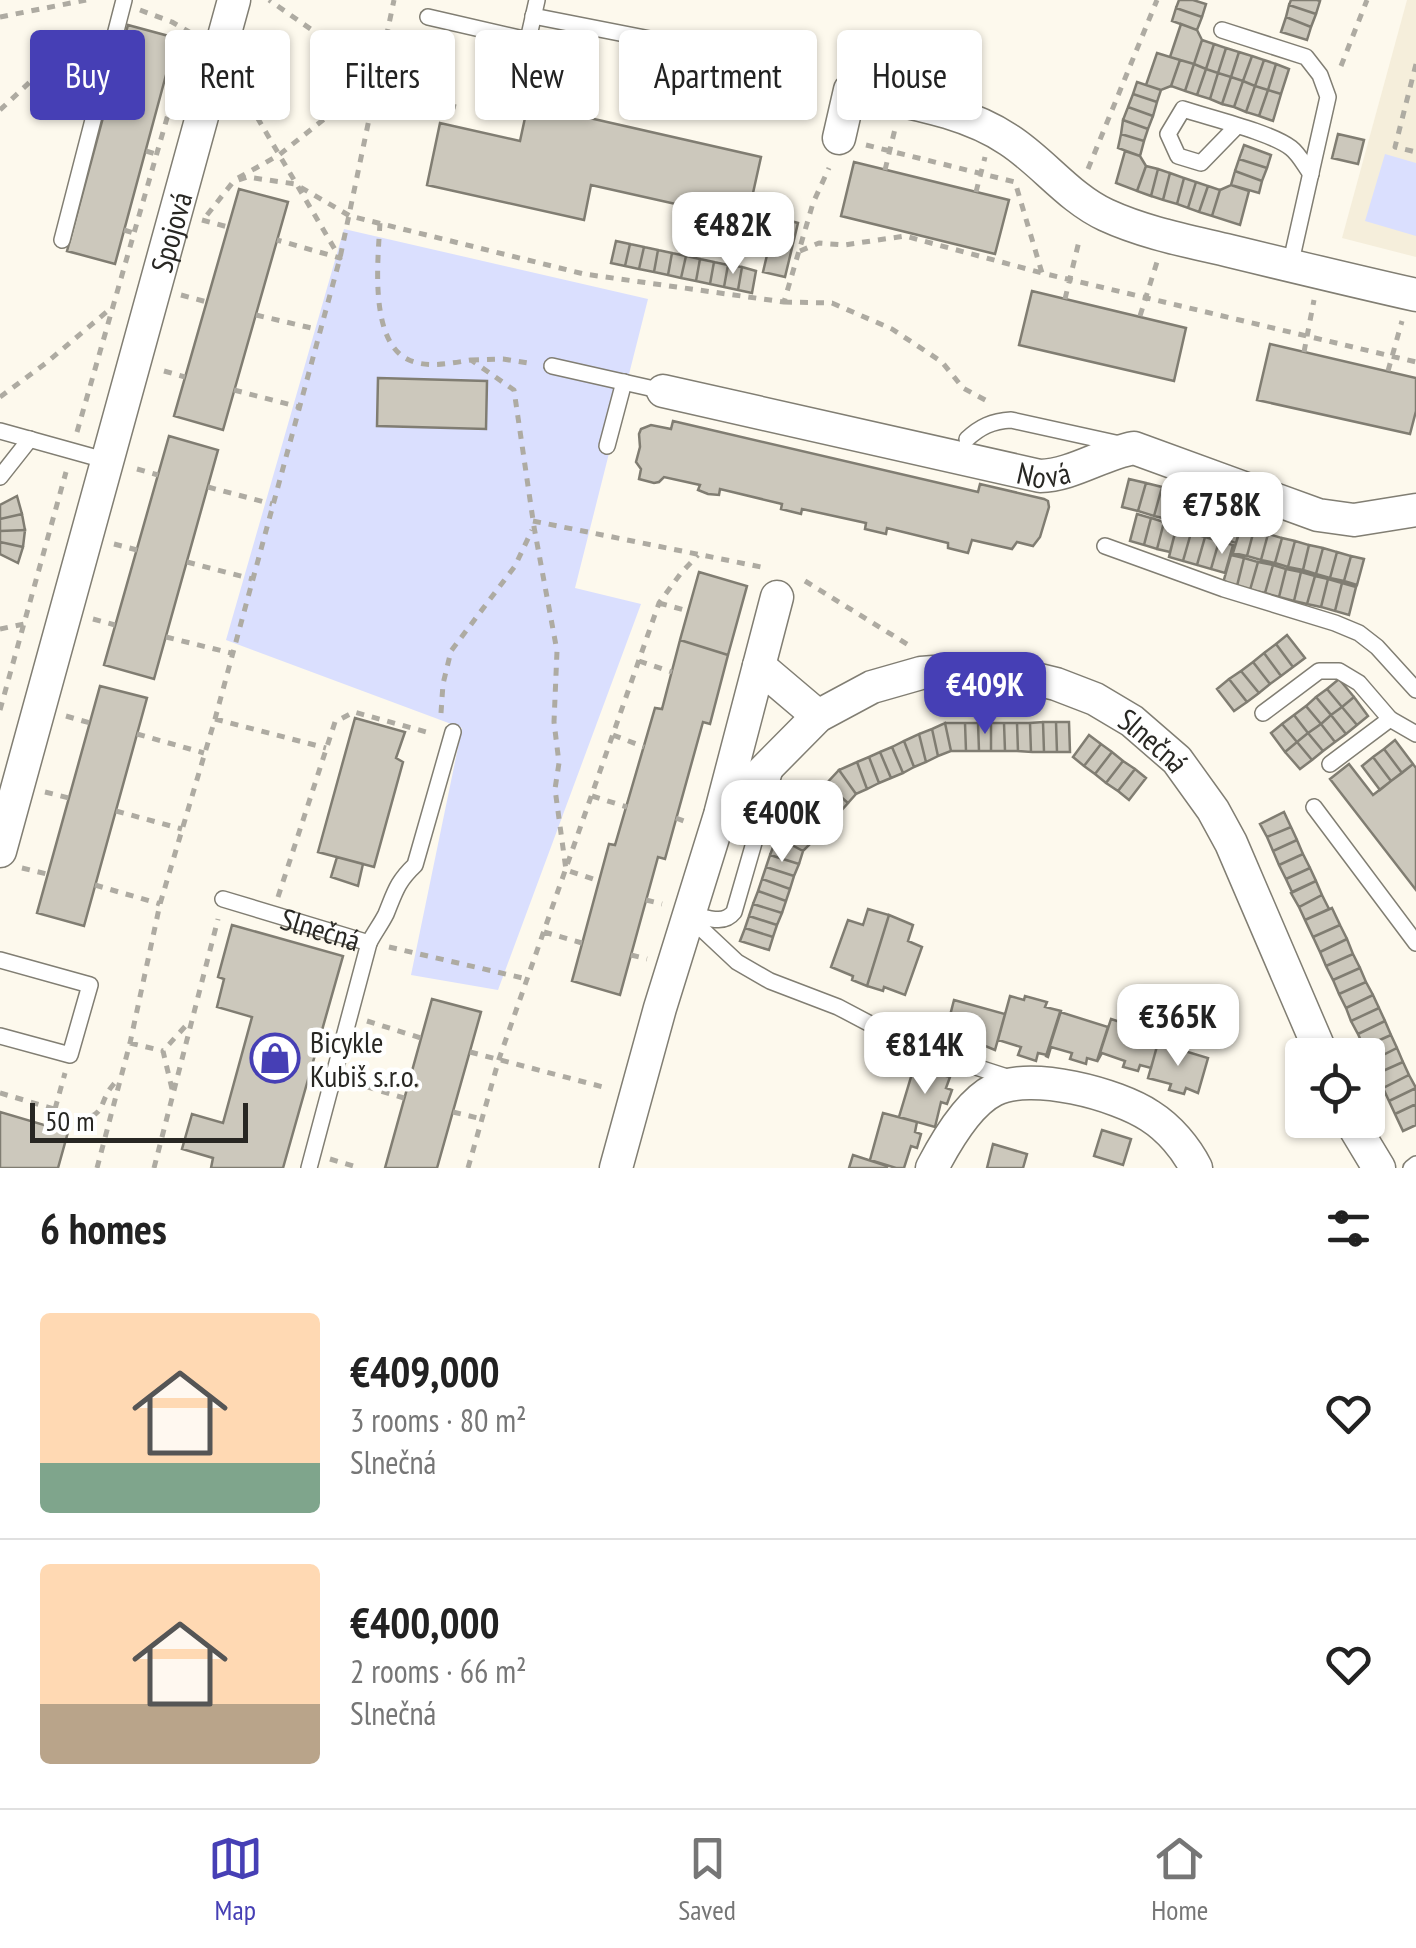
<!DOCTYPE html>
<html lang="en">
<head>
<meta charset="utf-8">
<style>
	:root { --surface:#fff; --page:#f6f6f6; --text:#222; --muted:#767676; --line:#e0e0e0; --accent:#463fb5 }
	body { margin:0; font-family:"PT Sans Narrow",sans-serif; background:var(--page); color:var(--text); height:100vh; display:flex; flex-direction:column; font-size:38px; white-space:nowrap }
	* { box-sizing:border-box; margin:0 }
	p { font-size:32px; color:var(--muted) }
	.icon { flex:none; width:55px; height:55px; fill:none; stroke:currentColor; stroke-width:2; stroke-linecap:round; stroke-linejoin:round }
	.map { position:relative; height:1168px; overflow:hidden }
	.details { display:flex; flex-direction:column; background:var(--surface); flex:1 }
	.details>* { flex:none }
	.hud { position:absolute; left:30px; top:30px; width:1358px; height:90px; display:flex; gap:20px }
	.fabs { position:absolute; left:1285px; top:1038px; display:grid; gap:20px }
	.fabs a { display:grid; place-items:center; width:100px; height:100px; border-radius:10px; background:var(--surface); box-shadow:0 2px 8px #0004; font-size:50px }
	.scale { position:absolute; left:30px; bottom:25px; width:218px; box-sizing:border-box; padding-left:10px; border:5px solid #282723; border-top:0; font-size:28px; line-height:35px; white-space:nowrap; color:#282723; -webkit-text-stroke:8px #fff; paint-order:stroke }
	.price { position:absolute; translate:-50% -85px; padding:0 22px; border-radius:20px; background:#fff; color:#222; font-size:32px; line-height:65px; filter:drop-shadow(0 2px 5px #0008) }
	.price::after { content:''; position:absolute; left:50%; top:60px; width:30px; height:22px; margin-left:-15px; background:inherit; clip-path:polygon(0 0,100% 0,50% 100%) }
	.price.active { background:var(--accent); color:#fff }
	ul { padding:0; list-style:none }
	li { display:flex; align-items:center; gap:30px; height:250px; padding:0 40px }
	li+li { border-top:2px solid var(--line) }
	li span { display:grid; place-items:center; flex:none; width:280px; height:200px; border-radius:10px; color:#555 }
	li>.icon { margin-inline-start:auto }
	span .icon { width:120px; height:120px; fill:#fffc; stroke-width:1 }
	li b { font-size:42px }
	h2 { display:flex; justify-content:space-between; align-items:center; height:120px; padding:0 40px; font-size:42px }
	.pill { padding:0 35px; border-radius:10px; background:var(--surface); box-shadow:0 2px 8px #0004; font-size:35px; line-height:90px }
	.pill.active { background:var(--accent); color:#fff }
	.tab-bar { display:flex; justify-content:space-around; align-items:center; height:140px; border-top:2px solid var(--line); background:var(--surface); font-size:28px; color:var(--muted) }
	.tab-bar a { display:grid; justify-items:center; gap:5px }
	.tab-bar .active { color:var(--accent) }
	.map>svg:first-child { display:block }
	.built { fill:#f5eedb }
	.green { fill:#dadffe }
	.building { fill:#ccc8bc; stroke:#807d72; stroke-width:2.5 }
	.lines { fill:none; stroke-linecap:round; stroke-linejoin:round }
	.service-casing { stroke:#817e73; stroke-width:18 }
	.minor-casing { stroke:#817e73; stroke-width:35 }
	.path { stroke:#aeaba2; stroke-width:5; stroke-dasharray:8 8; stroke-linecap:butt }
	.service { stroke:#fff; stroke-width:15 }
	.minor { stroke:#fff; stroke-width:32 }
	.labels { text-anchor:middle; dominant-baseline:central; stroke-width:9; stroke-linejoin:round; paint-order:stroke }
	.street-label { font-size:30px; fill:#282723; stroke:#fff }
	.poi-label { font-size:30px; fill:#282723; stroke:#fff; text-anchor:start }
</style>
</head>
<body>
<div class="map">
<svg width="1416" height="1168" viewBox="0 0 1416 1168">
	<rect width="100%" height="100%" fill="#fdf9ed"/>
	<path class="built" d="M1407 0H1416V257L1342 238Z"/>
	<path class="green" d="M1385 154 1416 163V236L1365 221Z
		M344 229 648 299 575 588 641 604 498 990 411 975 462 728 226 640Z"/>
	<path class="building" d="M1179 0H1193L1206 4 1202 17 1176 8Z
		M1291 0H1317L1320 1 1316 14 1289 5Z
		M1289 5 1316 14 1311 27 1286 17Z
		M1176 8 1202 17 1197 30 1172 21Z
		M1286 17 1311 27 1307 40 1281 32Z
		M1181 24 1197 30 1202 40 1194 64 1170 57Z
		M128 25 176 38 115 264 67 251Z
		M1202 40 1214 44 1206 69 1194 64Z
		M1214 44 1226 48 1218 73 1206 69Z
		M1226 48 1239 52 1231 77 1218 73Z
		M1239 52 1252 56 1243 81 1231 77Z
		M1157 53 1180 60 1171 86 1161 90 1146 85Z
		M1252 56 1264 60 1255 86 1243 81Z
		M1180 60 1194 64 1185 91 1171 86Z
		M1264 60 1276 64 1268 90 1255 86Z
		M1194 64 1206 69 1197 95 1185 91Z
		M1276 64 1289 69 1281 94 1268 90Z
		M1206 69 1218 73 1210 99 1197 95Z
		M1218 73 1231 77 1222 104 1210 99Z
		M1231 77 1243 81 1234 107 1222 104Z
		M1243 81 1255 86 1246 112 1234 107Z
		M1137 82 1161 90 1157 102 1133 94Z
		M1255 86 1268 90 1259 116 1246 112Z
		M1268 90 1281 94 1273 121 1259 116Z
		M1133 94 1157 102 1153 116 1128 107Z
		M528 104 761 157 747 220 591 185 584 220 427 185 440 123 520 141Z
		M1128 107 1153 116 1148 129 1123 120Z
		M1123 120 1148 129 1144 141 1121 134Z
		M1121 134 1144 141 1140 156 1118 148Z
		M1338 134 1364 140 1358 164 1332 158Z
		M1244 145 1271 155 1267 168 1239 159Z
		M1125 151 1140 156 1146 166 1137 191 1116 183Z
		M1239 159 1267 168 1262 181 1235 171Z
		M854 162 1009 200 995 254 841 216Z
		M1146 166 1158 169 1151 196 1137 191Z
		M1158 169 1170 173 1163 200 1151 196Z
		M1235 171 1262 181 1259 193 1231 185Z
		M1170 173 1184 178 1177 204 1163 200Z
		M1184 178 1196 182 1188 208 1177 204Z
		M1196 182 1208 186 1199 212 1188 208Z
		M1231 185 1249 191 1240 225 1212 216 1220 190Z
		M1208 186 1220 190 1212 216 1199 212Z
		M239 189 288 202 223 430 174 416Z
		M776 217 798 223 785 277 763 272Z
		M616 241 630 244 625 266 611 263Z
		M630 244 644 247 639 269 625 266Z
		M644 247 658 250 654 272 639 269Z
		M658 250 672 253 668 275 654 272Z
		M672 253 686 256 681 278 668 275Z
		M686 256 700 259 696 281 681 278Z
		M700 259 714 262 710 284 696 281Z
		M714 262 728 265 724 287 710 284Z
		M728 265 742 267 738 290 724 287Z
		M742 267 756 271 752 293 738 290Z
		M1032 291 1186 328 1174 381 1019 345Z
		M1270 344 1416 378V411L1410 434 1257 400Z
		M378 378 487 381 486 429 377 426Z
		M673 421 978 492 980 484 1044 499 1048 501 1049 507 1040 537 1033 546 1017 542 1012 549 972 540 968 553 948 548V543L887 528 886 534 865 529 866 523 802 509 801 514 781 509 782 504 720 489 719 495 708 494 698 490 700 485 664 477 659 482 654 483 639 479 641 469 636 462 640 447 639 434 641 429 651 425 671 429Z
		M169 436 218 450 154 679 104 665Z
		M1129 479 1146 483 1138 511 1122 507Z
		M1146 483 1162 487 1154 516 1138 511Z
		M1162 487 1175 491 1167 519 1154 516Z
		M1175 491 1188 495 1180 523 1167 519Z
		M17 496 22 514 0 519V505Z
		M1186 501 1201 505 1194 531 1179 527Z
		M1201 505 1215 509 1208 535 1194 531Z
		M1215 509 1230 513 1223 539 1208 535Z
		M1230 513 1243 517 1236 543 1223 539Z
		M22 514 25 530 0 531V519Z
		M1137 514 1151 518 1144 545 1130 541Z
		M1151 518 1164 522 1157 549 1144 545Z
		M1164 522 1177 525 1170 552 1157 549Z
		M1241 527 1254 530 1247 556 1233 553Z
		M1176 529 1191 533 1183 561 1169 557Z
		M25 530 23 547 0 542V531Z
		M1254 530 1268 534 1261 560 1247 556Z
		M1191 533 1205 537 1197 565 1183 561Z
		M1268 534 1282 538 1275 563 1261 560Z
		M1205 537 1219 541 1211 569 1197 565Z
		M1282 538 1295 541 1288 567 1275 563Z
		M1219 541 1233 545 1225 573 1211 569Z
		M1295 541 1309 545 1303 570 1288 567Z
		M0 542 23 547 18 563 0 554Z
		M1309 545 1323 548 1316 574 1303 570Z
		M1323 548 1337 552 1330 578 1316 574Z
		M1337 552 1351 556 1344 581 1330 578Z
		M1231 555 1244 558 1237 586 1223 583Z
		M1351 556 1364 559 1357 585 1344 581Z
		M1244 558 1258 562 1250 590 1237 586Z
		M1258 562 1273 565 1265 593 1250 590Z
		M1273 565 1286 569 1279 597 1265 593Z
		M1286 569 1301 572 1294 601 1279 597Z
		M699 572 747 586 728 655 680 640Z
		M1301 572 1315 576 1307 604 1294 601Z
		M1315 576 1328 579 1321 607 1307 604Z
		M1328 579 1342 583 1335 611 1321 607Z
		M1342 583 1356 587 1349 615 1335 611Z
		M1287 635 1305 658 1293 667 1276 644Z
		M680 640 728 655 710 724 703 722 665 859 658 857 620 995 572 981 609 844 615 845 655 708 662 709Z
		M1276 644 1293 667 1281 676 1264 653Z
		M1264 653 1281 676 1270 684 1253 662Z
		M1253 662 1270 684 1259 693 1241 671Z
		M1241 671 1259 693 1247 702 1229 679Z
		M1229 679 1247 702 1234 711 1217 689Z
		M1339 679 1354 697 1342 707 1327 689Z
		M100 686 147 698 84 926 37 913Z
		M1327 689 1342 707 1331 715 1316 697Z
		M1316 697 1331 715 1321 724 1306 706Z
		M1354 697 1368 716 1357 725 1342 707Z
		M1306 706 1321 724 1308 733 1294 715Z
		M1342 707 1357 725 1346 734 1331 715Z
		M1294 715 1308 733 1297 742 1282 724Z
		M1331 715 1346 734 1335 742 1321 724Z
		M355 718 405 732 396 758 403 762 374 867 318 852Z
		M1043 722 1044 752H1031L1030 723Z
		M1043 722H1056L1057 752H1044Z
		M1056 722H1069L1070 752H1057Z
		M945 723 951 751 938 756 932 729Z
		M945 723H965L966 751H951Z
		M965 723H978L979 751H966Z
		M978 723H991V751H979Z
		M991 723H1004L1005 751H991Z
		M1004 723H1017L1018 751H1005Z
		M1017 723H1030L1031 752 1018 751Z
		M1282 724 1297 742 1285 752 1271 733Z
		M1321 724 1335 742 1323 751 1308 733Z
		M932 729 938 756 926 762 919 734Z
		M1308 733 1323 751 1312 760 1297 742Z
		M919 734 926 762 914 767 904 741Z
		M1089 735 1101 744 1084 766 1073 757Z
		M1395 740 1413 764 1402 773 1384 749Z
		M904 741 914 767 903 773 892 747Z
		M1297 742 1312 760 1300 769 1285 752Z
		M1101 744 1112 752 1095 774 1084 766Z
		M892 747 903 773 891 778 880 752Z
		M1384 749 1402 773 1391 781 1373 757Z
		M880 752 891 778 879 783 869 757Z
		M1112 752 1123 761 1106 783 1095 774Z
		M869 757 879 783 867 789 857 762Z
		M1373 757 1391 781 1380 790 1362 766Z
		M1123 761 1135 769 1118 791 1106 783Z
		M857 762 867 789 856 794 839 770Z
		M1349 764 1373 795 1413 764 1416 768V890L1330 779Z
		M1135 769 1146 778 1129 800 1118 791Z
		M839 770 856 794 848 803 826 784Z
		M826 784 848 803 839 813 817 794Z
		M817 794 839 813 830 823 808 803Z
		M808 803 830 823 821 832 799 813Z
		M1284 812 1291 827 1267 837 1260 824Z
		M799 813 821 832 812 842 790 823Z
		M790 823 812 842 803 851 777 837Z
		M1291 827 1297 840 1273 851 1267 837Z
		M777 837 803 851 799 864 770 855Z
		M1297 840 1303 854 1279 865 1273 851Z
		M1303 854 1310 868 1286 879 1279 865Z
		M770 855 799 864 794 876 766 867Z
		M337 857 363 864 358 886 331 877Z
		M766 867 794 876 790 889 762 879Z
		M1310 868 1316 881 1292 892 1286 879Z
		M762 879 790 889 786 901 758 891Z
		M1316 881 1322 895 1299 907 1291 893Z
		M758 891 786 901 782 913 753 904Z
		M1322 895 1329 909 1305 920 1299 907Z
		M753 904 782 913 777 925 749 916Z
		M1332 908 1340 925 1313 937 1305 920Z
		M868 909 889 915 867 986 852 980 853 976 831 967 848 920 863 925Z
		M889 915 913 925 908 941 922 947 905 995 884 987 883 991 867 986Z
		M749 916 777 925 773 937 745 928Z
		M232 925 343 956 283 1168H211L213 1158 182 1149 192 1114 223 1123 252 1017 217 1007 224 979 218 977Z
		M1340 925 1347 939 1320 952 1313 937Z
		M745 928 773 937 769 950 740 941Z
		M1347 939 1353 954 1326 966 1320 952Z
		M1353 954 1360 968 1333 980 1326 966Z
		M1360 968 1366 982 1339 994 1333 980Z
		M1366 982 1373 995 1346 1008 1339 994Z
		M1373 995 1379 1008 1351 1021 1346 1008Z
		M1010 996 1024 1000 1025 996 1047 1002 1045 1007 1061 1011 1047 1055 1038 1053 1036 1061 1018 1055 1021 1047 998 1040Z
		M432 999 481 1012 437 1168H385Z
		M954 1000 1005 1014 995 1050 983 1045 982 1053 967 1049 969 1041 945 1035Z
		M1379 1008 1385 1021 1358 1034 1351 1021Z
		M1060 1012 1108 1027 1097 1061 1087 1058 1086 1064 1070 1059 1072 1053 1051 1047 1048 1057 1046 1056Z
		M1111 1019 1160 1035 1151 1068 1140 1065 1138 1071 1123 1067 1125 1061 1102 1053 1097 1062Z
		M1385 1021 1391 1035 1364 1047 1358 1034Z
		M1391 1035 1397 1048 1371 1061 1364 1047Z
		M1158 1043 1208 1058 1198 1093 1186 1088 1184 1094 1169 1090 1171 1084 1148 1078Z
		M1397 1048 1403 1062 1376 1074 1371 1061Z
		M1403 1062 1409 1075 1383 1088 1376 1074Z
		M914 1067 950 1077 946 1088 952 1090 947 1104 941 1102 935 1127 899 1117Z
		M1409 1075 1416 1088 1389 1101 1383 1088Z
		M1416 1088V1104L1395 1114 1389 1101Z
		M1416 1104V1125L1403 1131 1395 1114Z
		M0 1112 68 1132 58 1168H0Z
		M883 1113 917 1122 915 1132 921 1134 917 1148 911 1146 904 1168H896L870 1160Z
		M1102 1130 1131 1139 1123 1165 1094 1156Z
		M993 1144 1027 1154 1023 1168H987Z
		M853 1155 887 1166V1168H849Z"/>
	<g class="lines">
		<g class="service-casing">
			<g id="service">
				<path d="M533 16 798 68"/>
				<path d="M428 17 528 40 537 0"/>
				<path d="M1222 30 1306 57 1320 75 1328 97 1290 266"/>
				<path d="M1237 126 1201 163 1178 156 1168 134 1183 109C1210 118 1270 132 1291 148 1299 154 1305 166 1311 174"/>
				<path d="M62 240 124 0"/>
				<path d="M552 366 663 391"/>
				<path d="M0 431 108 461"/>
				<path d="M967 439C980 427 992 421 1011 420L1120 444"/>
				<path d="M607 446 624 382"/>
				<path d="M0 477 30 439"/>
				<path d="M1105 546 1224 589 1335 623 1359 633 1377 647 1416 690"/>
				<path d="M1263 713 1319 671H1339L1359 683 1390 719"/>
				<path d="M1330 764 1390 719 1416 734"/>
				<path d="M1314 807 1416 943"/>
				<path id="s1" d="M223 899 369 943 309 1168"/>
				<path d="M690 914C706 917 723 926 734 912L775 770"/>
				<path d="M689 917 737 962 770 981 838 1007 914 1047 1010 1078"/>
				<path d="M369 943C374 933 381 924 386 914 395 892 397 882 415 865L453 732"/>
				<path d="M0 960 90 985 70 1055 0 1036"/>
				<path d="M1411 1168 1416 1164"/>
			</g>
		</g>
		<g class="minor-casing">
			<g id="minor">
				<path d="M839 138 850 90C903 102 963 109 1009 140 1043 162 1069 198 1106 215 1145 233 1188 241 1230 251 1292 266 1354 281 1416 295"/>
				<path id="s2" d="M663 391 1040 476C1073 475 1101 454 1134 448L1318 515 1354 520 1416 510"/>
				<path d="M759 666 818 716"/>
				<path d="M721 811 777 597"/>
				<path id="s3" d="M0 851 234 0"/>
				<path d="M1350 1120 1379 1168"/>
				<path id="s4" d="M616 1168 660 1008 720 815 818 716 872 687 921 673 960 670 1007 672 1056 684 1095 699 1132 721 1177 760 1213 810 1231 843 1322 1055"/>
				<path d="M932 1168C945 1143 968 1103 994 1090 1031 1071 1117 1094 1150 1116 1169 1128 1186 1148 1196 1168"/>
			</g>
		</g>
		<path class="path" d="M140 10 172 22 191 33
			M0 17 86 0
			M1416 64 1395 147 1416 152
			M1341 66 1367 0
			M166 74 179 77
			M376 87 456 107
			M241 90 340 258 277 240
			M0 110 48 65 94 30
			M866 145 1015 182 1042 273 1416 362
			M146 151 156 154
			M1088 169 1157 0
			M885 170 895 129
			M238 178 279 155 378 76 269 0
			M976 192 985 157
			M207 215 233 182 247 177 295 184 350 216 584 274 784 302 813 203 829 168
			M202 220 228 227
			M380 223C378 259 369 339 407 359 426 369 451 363 471 360L514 390 534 527 557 651 554 722 559 763 555 789 566 870 599 881
			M124 230 134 233
			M800 251 819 243 844 245 905 236 1042 273
			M181 295 207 302
			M1065 299 1080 237
			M784 302 832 303 892 329 942 362 963 388 989 402
			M256 315 320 330
			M1140 316 1157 262
			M1304 352 1314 300
			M471 360 503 359 534 364
			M164 371 185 377
			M1388 371 1402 321
			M234 390 299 407
			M0 397 46 363 110 309
			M77 432 169 111
			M137 469 158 475
			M208 487 272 504
			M533 521 766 568
			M114 544 137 550
			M187 562 252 579
			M805 581 910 646
			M659 603 688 611
			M93 619 115 625
			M0 629 24 624
			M166 637 231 653
			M639 661 672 672
			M0 710 66 472
			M441 713 443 684 451 651 515 566 532 530
			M66 716 90 723
			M215 719 326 748
			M137 734 204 753
			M613 735 644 747
			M45 792 69 798
			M592 796 627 807
			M116 811 182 829
			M676 818 689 823
			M22 868 47 874
			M95 885 160 904
			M278 897 335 722 354 712 430 733
			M646 900 662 904
			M544 932 582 943
			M389 947 527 979
			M631 955 647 959
			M367 1021 421 1038
			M130 1043 163 1051
			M470 1052 607 1088
			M351 1082 404 1098
			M172 1089 163 1051 190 1021
			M0 1093 85 1118C103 1114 100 1106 108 1092 110 1088 114 1084 117 1080
			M55 1109 65 1073
			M453 1112 482 1119
			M330 1159 360 1168
			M97 1168 130 1043 160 904 215 719 340 258 394 0
			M154 1168 218 919
			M468 1168 499 1059 659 603 681 573 698 555"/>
		<use href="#service" class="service"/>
		<use href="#minor" class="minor"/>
	</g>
	<defs>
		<g id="shop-ring" transform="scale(2.5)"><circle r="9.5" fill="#fff" stroke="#463fb5" stroke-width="1.5"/><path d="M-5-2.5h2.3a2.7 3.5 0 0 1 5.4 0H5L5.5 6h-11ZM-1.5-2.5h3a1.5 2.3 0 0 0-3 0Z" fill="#463fb5"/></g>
	</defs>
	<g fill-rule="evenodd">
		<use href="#shop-ring" x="275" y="1058"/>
	</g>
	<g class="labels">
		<g class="street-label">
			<text stroke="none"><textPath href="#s3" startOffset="642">Spojová</textPath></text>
			<text stroke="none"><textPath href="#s2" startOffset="390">Nová</textPath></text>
			<text stroke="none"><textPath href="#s4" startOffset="870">Slnečná</textPath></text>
			<text stroke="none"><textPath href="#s1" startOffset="102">Slnečná</textPath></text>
		</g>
		<g class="poi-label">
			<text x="310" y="1041">Bicykle<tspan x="310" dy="34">Kubiš s.r.o.</tspan></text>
		</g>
	</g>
</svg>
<div class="fabs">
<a><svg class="icon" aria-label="locate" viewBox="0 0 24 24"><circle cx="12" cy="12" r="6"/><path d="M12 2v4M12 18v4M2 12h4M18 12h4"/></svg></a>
</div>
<div class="scale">50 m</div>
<b class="price" style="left:733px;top:277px">€482K</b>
<b class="price" style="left:1222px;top:557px">€758K</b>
<b class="price active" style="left:985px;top:737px">€409K</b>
<b class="price" style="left:782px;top:865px">€400K</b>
<b class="price" style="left:1178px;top:1069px">€365K</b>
<b class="price" style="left:925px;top:1097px">€814K</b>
<div class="hud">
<a class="pill active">Buy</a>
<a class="pill">Rent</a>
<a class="pill">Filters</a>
<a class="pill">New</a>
<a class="pill">Apartment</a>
<a class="pill">House</a>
</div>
</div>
<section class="details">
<h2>6 homes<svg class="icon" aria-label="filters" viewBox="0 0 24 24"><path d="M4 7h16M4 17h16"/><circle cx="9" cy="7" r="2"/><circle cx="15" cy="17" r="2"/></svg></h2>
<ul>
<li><span style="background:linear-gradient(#ffd9b3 75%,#7fa58c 0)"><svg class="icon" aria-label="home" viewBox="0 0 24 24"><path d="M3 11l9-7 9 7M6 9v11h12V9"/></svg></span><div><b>€409,000</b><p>3 rooms · 80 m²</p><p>Slnečná</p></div><svg class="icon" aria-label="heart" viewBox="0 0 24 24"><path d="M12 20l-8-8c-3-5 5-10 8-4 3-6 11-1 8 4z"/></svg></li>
<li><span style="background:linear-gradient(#ffd9b3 70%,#b9a48a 0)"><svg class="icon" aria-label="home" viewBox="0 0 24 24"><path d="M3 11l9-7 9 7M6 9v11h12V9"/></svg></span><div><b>€400,000</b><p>2 rooms · 66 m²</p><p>Slnečná</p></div><svg class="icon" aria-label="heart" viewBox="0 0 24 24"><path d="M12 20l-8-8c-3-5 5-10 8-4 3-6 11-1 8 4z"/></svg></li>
</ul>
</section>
<nav class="tab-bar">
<a class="active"><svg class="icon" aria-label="map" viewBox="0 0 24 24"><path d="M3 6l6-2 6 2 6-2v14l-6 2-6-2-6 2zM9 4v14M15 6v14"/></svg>Map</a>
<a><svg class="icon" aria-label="saved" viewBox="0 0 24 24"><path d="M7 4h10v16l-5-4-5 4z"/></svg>Saved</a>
<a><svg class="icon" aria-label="home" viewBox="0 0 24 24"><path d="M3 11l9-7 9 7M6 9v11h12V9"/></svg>Home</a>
</nav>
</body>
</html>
